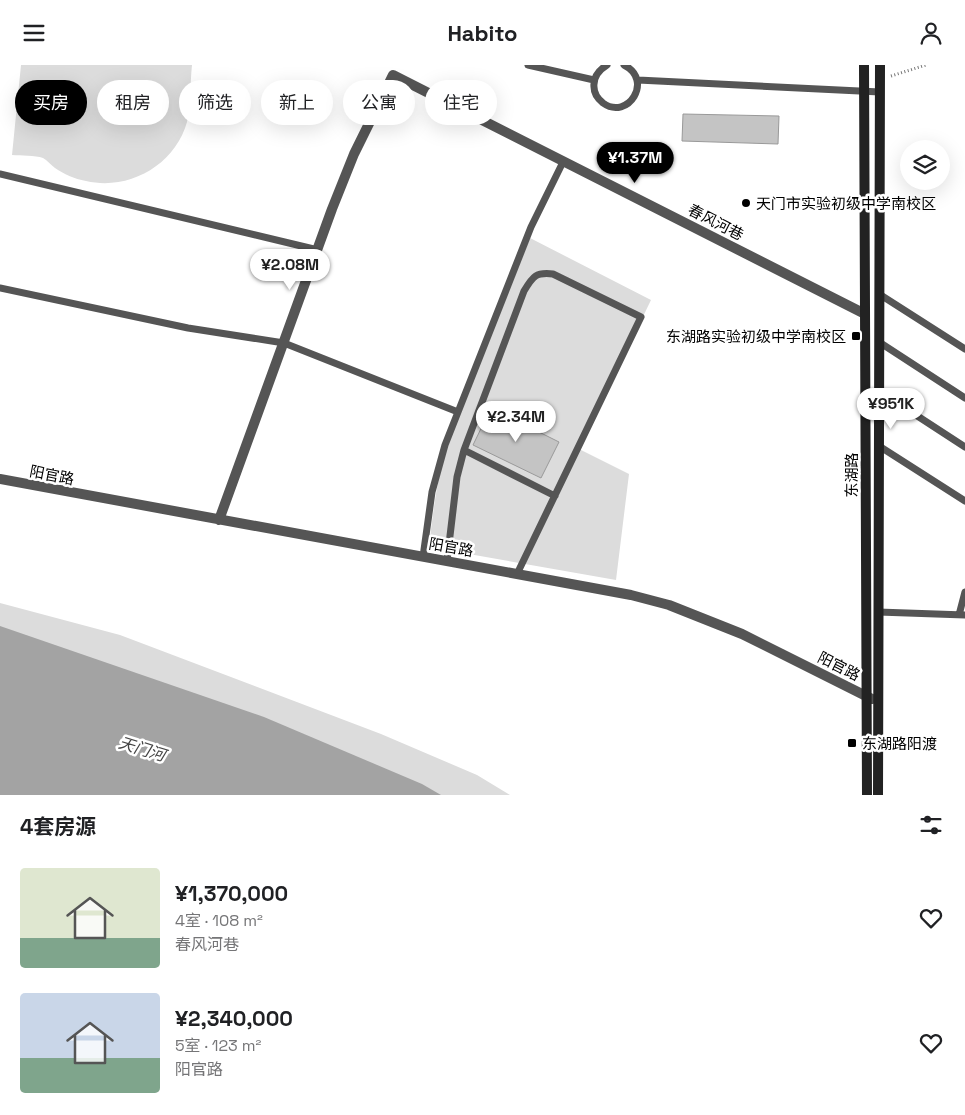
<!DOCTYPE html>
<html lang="zh">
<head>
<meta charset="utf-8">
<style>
	:root { --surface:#fff; --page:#f2f2f2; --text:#202124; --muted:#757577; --accent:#000 }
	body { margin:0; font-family:"Space Grotesk","Noto Sans SC",sans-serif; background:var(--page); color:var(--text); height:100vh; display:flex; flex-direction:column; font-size:19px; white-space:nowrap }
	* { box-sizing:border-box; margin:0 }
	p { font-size:16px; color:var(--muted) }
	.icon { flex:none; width:28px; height:28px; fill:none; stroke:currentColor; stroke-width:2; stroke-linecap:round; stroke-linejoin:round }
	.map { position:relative; height:730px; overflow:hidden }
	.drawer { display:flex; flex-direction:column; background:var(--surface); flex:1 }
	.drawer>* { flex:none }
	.top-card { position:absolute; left:15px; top:15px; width:500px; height:45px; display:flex; gap:10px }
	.controls { position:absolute; left:900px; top:75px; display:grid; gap:10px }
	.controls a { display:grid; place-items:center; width:50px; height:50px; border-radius:50%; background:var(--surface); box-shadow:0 5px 20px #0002; font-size:25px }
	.price { position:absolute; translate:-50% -42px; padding:0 11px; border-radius:18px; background:#fff; color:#222; font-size:16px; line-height:32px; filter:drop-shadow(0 1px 2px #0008) }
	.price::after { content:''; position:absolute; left:50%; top:30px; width:15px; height:11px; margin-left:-8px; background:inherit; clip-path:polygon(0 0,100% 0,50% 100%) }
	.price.selected { background:var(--accent); color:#fff }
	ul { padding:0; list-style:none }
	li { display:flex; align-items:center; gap:15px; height:125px; padding:0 20px }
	li span { display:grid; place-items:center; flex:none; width:140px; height:100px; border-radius:5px; color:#555 }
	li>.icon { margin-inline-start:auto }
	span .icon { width:60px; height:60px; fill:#fffc; stroke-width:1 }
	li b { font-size:21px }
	h2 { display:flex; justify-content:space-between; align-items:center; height:60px; padding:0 20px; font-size:21px }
	.chip { padding:0 18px; border-radius:22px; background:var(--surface); box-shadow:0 5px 20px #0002; font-size:18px; line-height:45px }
	.chip.selected { background:var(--accent); color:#fff }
	header { display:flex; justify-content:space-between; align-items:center; height:65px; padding:0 20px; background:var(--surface); font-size:22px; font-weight:800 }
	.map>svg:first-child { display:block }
	.green { fill:#dcdcdc }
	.water { fill:#a3a3a3 }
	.building { fill:#c4c4c4; stroke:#999 }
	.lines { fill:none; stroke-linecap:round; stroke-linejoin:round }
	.path { stroke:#777; stroke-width:3; stroke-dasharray:1 2.5; stroke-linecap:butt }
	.service { stroke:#555; stroke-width:7 }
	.minor { stroke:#555; stroke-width:10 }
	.secondary { stroke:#222; stroke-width:10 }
	.poi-dot { fill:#000; stroke:#fff; stroke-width:2 }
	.labels { text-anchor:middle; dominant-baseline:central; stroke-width:5; stroke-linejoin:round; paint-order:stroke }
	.poi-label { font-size:15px; fill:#000; stroke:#fff; text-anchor:start }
	.street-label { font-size:15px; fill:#000; stroke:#fff }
	.water-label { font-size:16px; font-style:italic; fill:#444; stroke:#fff }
</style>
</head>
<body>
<header><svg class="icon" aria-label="menu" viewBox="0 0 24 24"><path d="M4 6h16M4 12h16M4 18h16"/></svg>Habito<svg class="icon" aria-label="person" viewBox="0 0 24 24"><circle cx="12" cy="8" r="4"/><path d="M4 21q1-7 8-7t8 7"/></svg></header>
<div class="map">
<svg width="965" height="730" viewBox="0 0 965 730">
	<rect width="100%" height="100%" fill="#fff"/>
	<path class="green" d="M21 0H192C190 18 191 39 187 57 175 100 129 126 86 116 74 114 64 109 55 103 51 100 47 95 43 93 35 90 21 91 12 90Z
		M530 173 651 235 579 384 629 409 616 515 429 482C433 446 437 413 448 379Z
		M0 538 120 570 381 669 477 710 510 730H0Z"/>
	<path class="water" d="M0 561 264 652 422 719 441 730H0Z"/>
	<path class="building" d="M683 49 779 51 778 79 682 76Z
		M491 343 559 377 541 413 473 380Z"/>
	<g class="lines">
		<path class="path" d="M891 11 926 0"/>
		<path class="service" d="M528 0 594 15
			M607 0C599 5 593 12 594 22 594 28 598 34 603 38 628 56 654 15 624 0
			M638 15 880 27
			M0 109 318 185
			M0 223 188 263 284 278 458 347
			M879 229 965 284
			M879 277 965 333
			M879 326 965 382
			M879 381 965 436
			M464 385 555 431
			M423 492 432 427 445 380 531 162 563 97
			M447 496 457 412 464 385 524 226C533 211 536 207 553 209L641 252 517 509
			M878 547 965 550
			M959 550 965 527"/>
		<path class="minor" d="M0 414 631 530 669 540 742 569 872 634
			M219 455 332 144 354 89 393 10 865 249"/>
		<path class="secondary" d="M864 0 867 730
			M878 730 880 0"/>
	</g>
	<g class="poi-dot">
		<circle cx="746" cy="138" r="5"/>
		<rect x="851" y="266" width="10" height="10" rx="2.5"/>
		<rect x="847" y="673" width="10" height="10" rx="2.5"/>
	</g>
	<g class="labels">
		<g class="poi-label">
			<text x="756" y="138">天门市实验初级中学南校区</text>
			<text x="846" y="271" text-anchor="end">东湖路实验初级中学南校区</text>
			<text x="862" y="678">东湖路阳渡</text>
		</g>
		<g class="street-label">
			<text transform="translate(716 157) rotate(27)">春风河巷</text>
			<text transform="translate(52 410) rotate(11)">阳官路</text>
			<text transform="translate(851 410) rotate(-90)">东湖路</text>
			<text transform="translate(451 482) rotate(10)">阳官路</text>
			<text transform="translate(839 601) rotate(27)">阳官路</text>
		</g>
		<g class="water-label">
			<text transform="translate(142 684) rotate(17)">天门河</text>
		</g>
	</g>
</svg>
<div class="controls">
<a><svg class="icon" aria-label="layers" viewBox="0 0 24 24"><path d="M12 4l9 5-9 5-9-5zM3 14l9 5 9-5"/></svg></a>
</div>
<b class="price selected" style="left:635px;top:119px">¥1.37M</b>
<b class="price" style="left:290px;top:226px">¥2.08M</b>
<b class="price" style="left:891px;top:365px">¥951K</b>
<b class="price" style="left:516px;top:378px">¥2.34M</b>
<div class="top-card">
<a class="chip selected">买房</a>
<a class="chip">租房</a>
<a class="chip">筛选</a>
<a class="chip">新上</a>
<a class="chip">公寓</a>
<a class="chip">住宅</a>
</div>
</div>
<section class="drawer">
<h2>4套房源<svg class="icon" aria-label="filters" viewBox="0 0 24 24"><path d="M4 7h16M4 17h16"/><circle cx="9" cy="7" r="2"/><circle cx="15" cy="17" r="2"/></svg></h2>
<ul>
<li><span style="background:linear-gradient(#dfe7d0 70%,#7fa58c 0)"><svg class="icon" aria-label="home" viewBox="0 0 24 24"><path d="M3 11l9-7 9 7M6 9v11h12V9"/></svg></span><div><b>¥1,370,000</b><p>4室 · 108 m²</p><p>春风河巷</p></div><svg class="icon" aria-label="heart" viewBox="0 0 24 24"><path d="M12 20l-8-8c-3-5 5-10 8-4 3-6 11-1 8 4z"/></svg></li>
<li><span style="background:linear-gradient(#c9d6e8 65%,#7fa58c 0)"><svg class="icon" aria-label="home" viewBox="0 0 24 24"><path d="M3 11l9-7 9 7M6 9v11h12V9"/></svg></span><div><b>¥2,340,000</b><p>5室 · 123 m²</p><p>阳官路</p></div><svg class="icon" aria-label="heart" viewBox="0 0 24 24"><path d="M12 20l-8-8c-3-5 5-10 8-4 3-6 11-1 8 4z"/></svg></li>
</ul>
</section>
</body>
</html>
